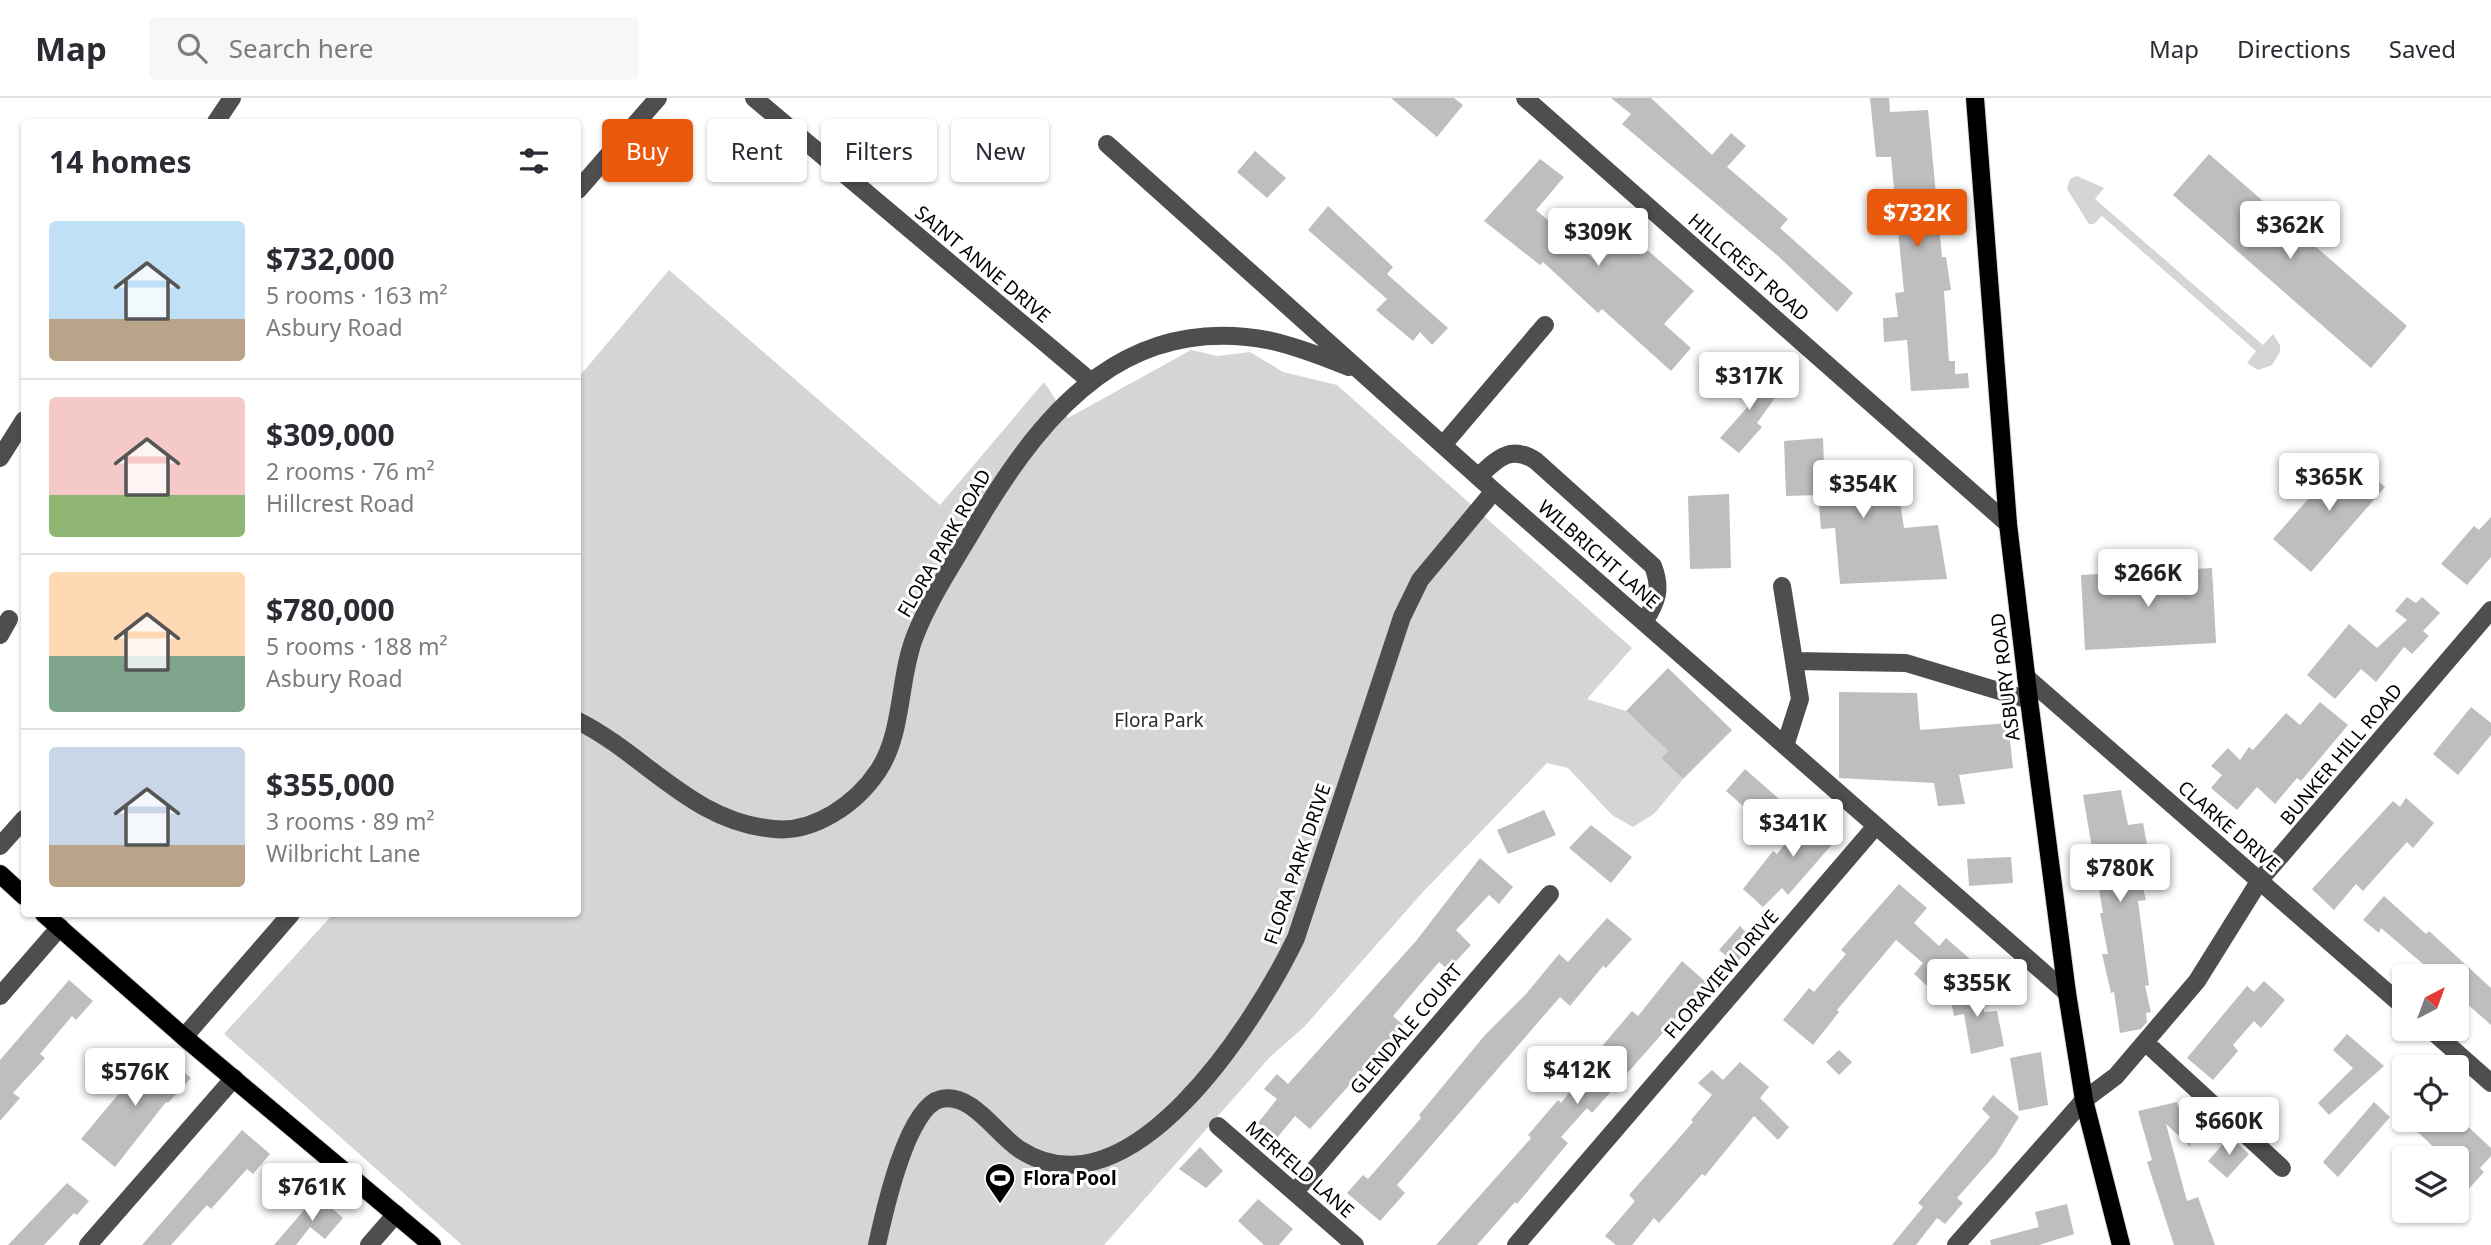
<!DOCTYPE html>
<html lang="en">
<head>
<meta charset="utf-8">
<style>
	:root { --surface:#fff; --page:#f7f7f7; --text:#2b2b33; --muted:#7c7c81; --line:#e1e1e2; --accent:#ea580c }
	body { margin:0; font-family:"Noto Sans",sans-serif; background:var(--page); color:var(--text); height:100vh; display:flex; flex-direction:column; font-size:26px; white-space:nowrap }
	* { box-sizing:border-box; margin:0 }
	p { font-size:23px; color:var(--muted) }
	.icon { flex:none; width:38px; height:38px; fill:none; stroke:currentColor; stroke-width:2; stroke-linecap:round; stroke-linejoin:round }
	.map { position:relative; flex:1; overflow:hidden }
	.side { position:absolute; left:21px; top:21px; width:560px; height:798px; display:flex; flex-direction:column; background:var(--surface); border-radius:7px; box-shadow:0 2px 5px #0004 }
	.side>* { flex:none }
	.banner { position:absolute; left:602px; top:21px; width:665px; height:63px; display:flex; gap:14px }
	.needle { width:46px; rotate:41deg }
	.controls { position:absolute; left:2392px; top:866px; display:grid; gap:14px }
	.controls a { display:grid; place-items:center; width:77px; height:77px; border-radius:7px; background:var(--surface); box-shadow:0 2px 5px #0004; font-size:35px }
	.price { position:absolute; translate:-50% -60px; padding:0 16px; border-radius:7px; background:#fff; color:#222; font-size:23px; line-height:46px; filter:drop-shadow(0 2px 4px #0008) }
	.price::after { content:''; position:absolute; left:50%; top:42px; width:21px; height:16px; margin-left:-10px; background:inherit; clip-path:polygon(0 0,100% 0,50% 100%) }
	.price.selected { background:var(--accent); color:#fff }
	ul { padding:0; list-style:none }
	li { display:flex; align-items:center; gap:21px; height:175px; padding:0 28px }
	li+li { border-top:2px solid var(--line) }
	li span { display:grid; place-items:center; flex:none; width:196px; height:140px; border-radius:7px; color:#555 }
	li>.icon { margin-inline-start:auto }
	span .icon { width:84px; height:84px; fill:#fffc; stroke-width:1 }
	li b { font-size:30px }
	h2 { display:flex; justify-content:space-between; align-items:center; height:84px; padding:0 28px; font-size:30px }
	.tag { padding:0 24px; border-radius:7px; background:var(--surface); box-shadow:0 2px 5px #0004; font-size:24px; line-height:63px }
	.tag.selected { background:var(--accent); color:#fff }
	header { display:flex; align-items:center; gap:42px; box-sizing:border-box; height:98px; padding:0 35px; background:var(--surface); border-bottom:2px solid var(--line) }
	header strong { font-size:33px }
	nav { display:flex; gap:38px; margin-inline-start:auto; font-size:24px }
	.search { width:490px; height:63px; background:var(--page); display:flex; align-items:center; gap:18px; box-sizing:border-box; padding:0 24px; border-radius:7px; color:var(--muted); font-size:26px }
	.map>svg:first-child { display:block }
	.green { fill:#d5d5d5 }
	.building { fill:#bebebe }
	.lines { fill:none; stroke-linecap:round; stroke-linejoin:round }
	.major-casing { stroke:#dbdbdb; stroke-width:20 }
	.minor { stroke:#4e4e4e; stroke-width:18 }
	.major { stroke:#000; stroke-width:18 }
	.labels { text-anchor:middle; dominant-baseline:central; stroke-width:6; stroke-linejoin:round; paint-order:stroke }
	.street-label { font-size:19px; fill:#000; stroke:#fff }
	.park-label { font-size:19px; fill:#2c2c2c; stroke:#fff }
	.poi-label { font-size:19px; font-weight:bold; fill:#000; stroke:#fff; text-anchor:start }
</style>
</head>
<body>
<header>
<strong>Map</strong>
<div class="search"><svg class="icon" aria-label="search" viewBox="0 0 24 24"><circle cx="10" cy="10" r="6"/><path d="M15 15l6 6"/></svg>Search here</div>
<nav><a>Map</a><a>Directions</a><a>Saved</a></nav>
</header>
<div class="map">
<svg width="2491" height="1147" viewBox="0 0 2491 1147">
	<rect width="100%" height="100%" fill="#fff"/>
	<path class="green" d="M2077 78 2104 90 2095 101 2263 247 2273 236 2280 247V254L2272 267 2258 272 2247 265 2256 253 2102 118 2094 126H2089L2067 91 2070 81Z
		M669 172 940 407 1044 284 1068 320 1191 252 1218 258 1250 254 1283 274 1337 287 1632 550 1587 601 1626 613 1668 653 1661 660 1683 681 1654 716 1633 729 1612 717 1568 670 1547 665 1421 796 1304 929 1270 959 1104 1147H462L224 936 333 816H578V280Z"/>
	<path class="building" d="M1391 0H1454L1463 7 1437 39Z
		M1611 0H1651L1712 57 1731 35 1746 48 1727 69 1788 121 1780 130 1853 195 1837 214 1778 158 1622 26 1631 16Z
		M1870 0H1889L1890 14 1928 12 1942 159H1946L1951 192 1944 193 1949 263H1955V276L1968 275 1969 290 1911 293 1907 242 1884 244 1883 220 1898 219 1895 195 1904 194 1891 59H1876Z
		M1255 53 1286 80 1267 100 1237 74Z
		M2209 56 2407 228 2371 270 2173 97Z
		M1540 61 1564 79 1536 112 1599 166 1628 135 1694 193 1664 226 1691 250 1671 273 1602 211 1598 215 1543 164 1540 167 1484 123Z
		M1328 108 1393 169 1387 176 1448 230 1432 247 1420 234 1413 243 1376 212 1387 201 1308 132Z
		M1748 273 1777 297 1757 325 1762 329 1739 355 1720 340 1751 305 1734 292Z
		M1823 340 1824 366H1866L1867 384H1888L1889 391 1898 390 1904 430 1938 427 1947 481 1840 486 1835 430 1821 431 1818 397 1786 398 1784 343Z
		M2347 357 2385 389 2311 474 2273 441Z
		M1729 396 1731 470 1690 471 1688 398Z
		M2491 419V459L2467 487 2441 466 2474 428 2479 432Z
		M2212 470 2216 545 2085 552 2081 477Z
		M2407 499 2416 505 2422 499 2440 515 2423 533 2429 538 2412 556 2404 549 2376 584 2361 571 2335 601 2307 577 2349 526 2377 550 2407 522 2395 513Z
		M1668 570 1732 632 1683 681 1661 660 1668 653 1626 613Z
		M1839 594 1917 595 1920 632 2008 625 2013 670 1959 677 1965 706 1938 708 1934 685 1839 680Z
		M2320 604 2348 627 2301 683 2297 680 2275 706 2257 689 2237 712 2211 690 2222 677 2211 668 2228 650 2240 662 2249 649 2253 652 2286 615 2300 627Z
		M2471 609 2491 625V637L2458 677 2433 656Z
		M1745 671 1779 701 1760 723 1726 693Z
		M2121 692 2128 727 2143 725 2148 752 2134 754 2146 802 2138 803 2149 887 2145 888 2151 914 2146 915 2147 924 2141 931 2120 935 2114 894 2111 895 2102 856H2108L2100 815H2103L2083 697Z
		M2406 700 2434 725 2413 750 2407 744 2363 793 2356 786 2334 812 2312 791 2393 703 2400 709Z
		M1814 710 1842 735 1788 797 1782 790 1763 809 1743 791 1773 753 1777 756Z
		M1544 712 1556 737 1508 756 1497 732Z
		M1591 727 1632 759 1611 785 1569 750Z
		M2011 759 2013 785 1969 788 1967 761Z
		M1480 760 1513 789 1499 806 1489 797 1456 832 1471 847 1448 872 1439 864 1393 918 1403 927 1310 1031 1295 1018 1276 1041 1258 1025 1277 1001 1264 991 1277 976 1288 986 1416 843Z
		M1899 786 1927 810 1914 825 1939 848 1946 840 1970 861 1937 897 1914 876 1923 865 1896 842 1837 912 1839 914 1813 947 1783 922 1809 890 1814 894 1846 856 1841 852Z
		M2384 798 2426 836 2429 833 2491 890V927L2457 897V878H2437L2381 830 2379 835 2363 822Z
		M1607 820 1632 841 1606 870 1603 868 1570 908 1560 899 1397 1087 1405 1095 1380 1123 1347 1095 1363 1077 1368 1081 1421 1020 1419 1017 1485 937 1526 896 1559 856 1568 864Z
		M1740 828 1755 843 1736 866 1719 852Z
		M1682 863 1707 885 1592 1015 1587 1010 1561 1039 1568 1045 1517 1106 1515 1104 1477 1147H1436L1531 1040 1528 1037 1558 1002 1561 1005 1606 949 1603 947 1632 913 1638 918Z
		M69 882 93 903 76 922 72 918 40 956 45 960 13 995 20 1000 0 1023V962Z
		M2264 883 2285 902 2261 930 2254 923 2233 947 2238 953 2213 982 2187 960 2247 888 2254 894Z
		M1980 884 1984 914 1997 913 2004 948 1971 956 1964 916 1954 918 1949 892Z
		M2347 936 2384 968 2329 1017 2318 1005 2353 970 2333 952Z
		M156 951 191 980 168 1005 166 1004 115 1069 81 1041Z
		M1839 952 1852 964 1839 977 1826 964Z
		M2041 954 2048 1007 2019 1013 2010 960Z
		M1740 964 1769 989 1760 1000 1789 1029 1778 1042 1754 1018 1705 1078 1702 1076 1659 1125 1654 1120 1632 1147H1616L1605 1138 1635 1103 1629 1097 1693 1024 1691 1022 1712 997 1698 985 1712 972 1723 982Z
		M1993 997 2019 1019 1996 1056 1957 1100 1963 1105 1945 1126 1937 1120 1916 1147H1892L1923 1109 1918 1105 1990 1019 1982 1011Z
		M2177 1004 2191 1049 2166 1026 2187 1103 2198 1099 2215 1147H2174L2147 1064 2152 1062 2138 1013Z
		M2374 1004 2390 1019 2338 1079 2323 1064Z
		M2405 1022H2461L2491 1050V1058L2480 1070 2484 1074 2457 1104V1060H2445Z
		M242 1032 270 1056 253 1076 247 1071 211 1111 207 1107 171 1147H142Z
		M2230 1038 2249 1056 2227 1080 2208 1063Z
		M1200 1049 1223 1073 1206 1090 1179 1071Z
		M67 1085 89 1103 77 1117 74 1115 44 1147H8Z
		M317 1097 343 1120 325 1141 310 1129 296 1147H274Z
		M1258 1101 1293 1131 1279 1147H1264L1238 1123Z
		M2067 1106 2074 1136 2039 1147H1991L1990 1142 2039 1129 2035 1114Z"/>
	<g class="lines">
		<g class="major-casing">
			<path id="major" d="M1975 0 2008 426 2029 602 2067 895 2084 1002 2121 1147
				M0 776 24 798
				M44 816 184 939 432 1147"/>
		</g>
		<path class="minor" d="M754 0 1089 282
			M1525 0 2008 426
			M216 24 232 0
			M1107 46 1494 393 2067 895
			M578 92 658 0
			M1443 347 1545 227
			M0 360 24 322
			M1479 378C1497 361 1511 346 1536 363L1653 468C1662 491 1657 504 1644 524
			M1782 488 1800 601 1785 648
			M0 537 9 521
			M1794 563 1906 565 2029 602
			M2026 579 2404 909
			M578 623C646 657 692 724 774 731 814 735 856 706 878 673 904 634 898 581 915 538 931 497 958 458 980 420 1047 308 1130 214 1272 243 1299 249 1323 259 1349 269
			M0 748 24 721
			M0 898 60 829
			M2430 931 2491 985
			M184 939 291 816
			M2145 944 2282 1070
			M1218 1028 1355 1147
			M1295 1094 1550 796
			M88 1147 234 980
			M369 1147 396 1116
			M877 1147C884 1115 907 1008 941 1001 972 994 996 1036 1019 1051 1130 1124 1256 923 1296 840L1402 519 1420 482 1494 393
			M1516 1147 1875 729
			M1956 1147 2084 1002 2116 978 2197 883 2260 782 2491 512"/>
		<use href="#major" class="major"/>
	</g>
	<defs>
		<g id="stadium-pin" transform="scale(1.575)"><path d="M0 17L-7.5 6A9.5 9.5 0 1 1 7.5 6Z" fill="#000" stroke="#fff"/><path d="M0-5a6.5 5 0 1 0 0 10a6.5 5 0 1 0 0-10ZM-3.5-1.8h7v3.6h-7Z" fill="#fff"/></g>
	</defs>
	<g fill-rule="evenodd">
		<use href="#stadium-pin" x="1000" y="1080"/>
	</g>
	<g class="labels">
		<g class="street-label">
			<text transform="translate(983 166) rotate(40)">SAINT ANNE DRIVE</text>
			<text transform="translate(1749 169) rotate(41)">HILLCREST ROAD</text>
			<text transform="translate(944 445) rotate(-60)">FLORA PARK ROAD</text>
			<text transform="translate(1599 456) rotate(41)">WILBRICHT LANE</text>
			<text transform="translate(2005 579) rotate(-97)">ASBURY ROAD</text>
			<text transform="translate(2341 656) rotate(-50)">BUNKER HILL ROAD</text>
			<text transform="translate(2229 728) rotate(41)">CLARKE DRIVE</text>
			<text transform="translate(1297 766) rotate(-71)">FLORA PARK DRIVE</text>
			<text transform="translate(1721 876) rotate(-49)">FLORAVIEW DRIVE</text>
			<text transform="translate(1406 931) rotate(-50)">GLENDALE COURT</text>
			<text transform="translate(1300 1071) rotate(41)">MERFELD LANE</text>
		</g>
		<g class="park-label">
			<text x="1159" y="622">Flora Park</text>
		</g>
		<g class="poi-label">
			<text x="1023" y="1080">Flora Pool</text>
		</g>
	</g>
</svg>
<div class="controls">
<a><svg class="needle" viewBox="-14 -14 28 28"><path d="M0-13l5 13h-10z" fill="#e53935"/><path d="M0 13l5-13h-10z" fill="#7c7c81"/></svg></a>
<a><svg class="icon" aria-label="locate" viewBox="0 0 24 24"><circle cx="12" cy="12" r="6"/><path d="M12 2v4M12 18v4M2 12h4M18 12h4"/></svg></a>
<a><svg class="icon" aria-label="layers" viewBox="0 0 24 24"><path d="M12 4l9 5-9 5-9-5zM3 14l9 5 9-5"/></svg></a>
</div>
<b class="price selected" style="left:1917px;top:151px">$732K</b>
<b class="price" style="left:2290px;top:163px">$362K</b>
<b class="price" style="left:1598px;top:170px">$309K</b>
<b class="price" style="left:1749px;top:314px">$317K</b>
<b class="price" style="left:2329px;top:415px">$365K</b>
<b class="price" style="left:1863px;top:422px">$354K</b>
<b class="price" style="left:2148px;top:511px">$266K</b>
<b class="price" style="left:1793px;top:761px">$341K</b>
<b class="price" style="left:2120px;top:806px">$780K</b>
<b class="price" style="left:1977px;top:921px">$355K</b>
<b class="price" style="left:1577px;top:1008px">$412K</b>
<b class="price" style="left:135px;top:1010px">$576K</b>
<b class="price" style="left:2229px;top:1059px">$660K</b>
<b class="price" style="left:312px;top:1125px">$761K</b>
<div class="banner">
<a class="tag selected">Buy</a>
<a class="tag">Rent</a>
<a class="tag">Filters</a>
<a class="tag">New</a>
</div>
<section class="side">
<h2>14 homes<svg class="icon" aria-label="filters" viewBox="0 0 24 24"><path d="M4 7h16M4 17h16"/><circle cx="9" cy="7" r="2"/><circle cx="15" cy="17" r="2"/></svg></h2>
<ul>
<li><span style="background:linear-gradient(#bfe0f5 70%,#b9a48a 0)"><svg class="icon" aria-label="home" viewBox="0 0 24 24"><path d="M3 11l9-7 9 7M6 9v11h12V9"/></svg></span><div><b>$732,000</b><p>5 rooms · 163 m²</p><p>Asbury Road</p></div></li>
<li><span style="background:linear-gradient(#f6c9c9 70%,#8fb573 0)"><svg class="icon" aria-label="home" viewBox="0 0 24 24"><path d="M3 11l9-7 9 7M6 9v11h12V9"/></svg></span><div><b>$309,000</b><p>2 rooms · 76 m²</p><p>Hillcrest Road</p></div></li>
<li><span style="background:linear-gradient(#ffd9b3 60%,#7fa58c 0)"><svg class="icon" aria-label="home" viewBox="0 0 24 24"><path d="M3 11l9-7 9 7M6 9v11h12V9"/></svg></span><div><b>$780,000</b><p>5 rooms · 188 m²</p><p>Asbury Road</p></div></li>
<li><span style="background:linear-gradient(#c9d6e8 70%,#b9a48a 0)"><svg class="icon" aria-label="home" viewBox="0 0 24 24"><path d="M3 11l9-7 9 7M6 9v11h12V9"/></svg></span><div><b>$355,000</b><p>3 rooms · 89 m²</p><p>Wilbricht Lane</p></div></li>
</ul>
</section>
</div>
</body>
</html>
